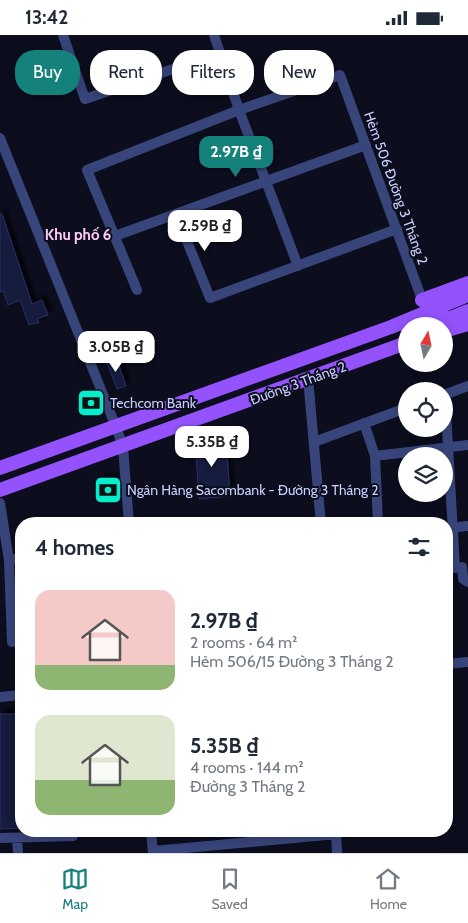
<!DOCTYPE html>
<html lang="en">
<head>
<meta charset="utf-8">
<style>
	:root { --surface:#fff; --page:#f2f2f3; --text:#1f2937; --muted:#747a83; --line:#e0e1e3; --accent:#14817a }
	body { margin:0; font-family:Cabin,sans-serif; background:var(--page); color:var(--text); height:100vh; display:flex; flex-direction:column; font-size:19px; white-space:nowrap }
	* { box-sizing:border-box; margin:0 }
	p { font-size:16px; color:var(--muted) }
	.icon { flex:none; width:28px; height:28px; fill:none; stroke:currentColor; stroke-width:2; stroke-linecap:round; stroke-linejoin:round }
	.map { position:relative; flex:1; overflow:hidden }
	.drawer { position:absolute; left:15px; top:482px; width:438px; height:320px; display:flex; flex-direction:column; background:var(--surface); border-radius:20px; box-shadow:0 2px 12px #0003 }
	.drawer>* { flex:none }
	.hud { position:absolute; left:15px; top:15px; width:439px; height:45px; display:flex; gap:10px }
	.needle { width:32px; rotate:9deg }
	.tools { position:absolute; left:398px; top:282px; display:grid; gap:10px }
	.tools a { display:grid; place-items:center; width:55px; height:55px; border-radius:50%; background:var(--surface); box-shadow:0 2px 12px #0003; font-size:25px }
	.price { position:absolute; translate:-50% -42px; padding:0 11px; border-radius:10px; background:#fff; color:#222; font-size:16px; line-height:32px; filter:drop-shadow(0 1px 2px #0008) }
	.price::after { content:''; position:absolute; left:50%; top:30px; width:15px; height:11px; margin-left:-8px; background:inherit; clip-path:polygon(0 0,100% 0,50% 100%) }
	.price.selected { background:var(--accent); color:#fff }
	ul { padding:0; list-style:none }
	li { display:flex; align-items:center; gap:15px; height:125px; padding:0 20px }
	li span { display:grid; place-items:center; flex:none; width:140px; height:100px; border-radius:15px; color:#555 }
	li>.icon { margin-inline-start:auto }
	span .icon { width:60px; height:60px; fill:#fffc; stroke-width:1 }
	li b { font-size:21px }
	h2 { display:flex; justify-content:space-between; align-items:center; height:60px; padding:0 20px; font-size:21px }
	.pill { padding:0 18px; border-radius:20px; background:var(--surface); box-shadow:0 2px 12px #0003; font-size:18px; line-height:45px }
	.pill.selected { background:var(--accent); color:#fff }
	.status { display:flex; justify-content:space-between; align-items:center; height:35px; padding:0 25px; background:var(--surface); direction:ltr }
	.status svg { height:14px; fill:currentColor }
	.tab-bar { display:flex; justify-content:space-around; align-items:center; height:70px; border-top:1px solid var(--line); background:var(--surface); font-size:14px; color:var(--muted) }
	.tab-bar a { display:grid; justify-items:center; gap:2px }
	.tab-bar .selected { color:var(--accent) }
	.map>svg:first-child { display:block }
	.building { fill:#181a3d; stroke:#2b2e68; filter:url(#shadow) }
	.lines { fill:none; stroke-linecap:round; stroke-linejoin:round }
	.minor { stroke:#38457b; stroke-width:10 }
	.tertiary { stroke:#38457b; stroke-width:10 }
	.primary { stroke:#9352fb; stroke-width:14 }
	.labels { text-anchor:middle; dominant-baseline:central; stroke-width:4; stroke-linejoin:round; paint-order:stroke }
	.street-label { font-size:14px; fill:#c9cffe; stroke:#0c0d1d }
	.poi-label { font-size:14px; fill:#c9cffe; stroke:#0c0d1d; text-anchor:start }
	.neighbourhood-label { font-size:15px; font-weight:bold; fill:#fecbf7; stroke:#0c0d1d }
</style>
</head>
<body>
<div class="status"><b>13:42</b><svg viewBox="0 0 49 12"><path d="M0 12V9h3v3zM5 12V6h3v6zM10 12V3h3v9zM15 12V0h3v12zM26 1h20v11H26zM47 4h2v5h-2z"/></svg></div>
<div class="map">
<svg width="468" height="818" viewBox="0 0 468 818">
	<defs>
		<filter id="shadow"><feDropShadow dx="4.5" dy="-4.5" stdDeviation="1" flood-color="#0009"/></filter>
	</defs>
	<rect width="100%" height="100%" fill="#0c0d1d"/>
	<path class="building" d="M0 179H2L32 269 42 265 48 280 37 284 39 287 29 290 20 265 8 270 3 256 0 257Z
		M116 322 126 351 117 354 106 325Z
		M226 403 230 461 199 464 195 405Z
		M101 443H115L114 467H100Z
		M0 679H21V793L0 794Z"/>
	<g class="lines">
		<path class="minor" d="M63 0 85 64 220 18 214 0
			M220 18 239 75 298 231
			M0 103 116 392
			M176 179 210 263 397 194
			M115 201 366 110
			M137 255 87 135 239 75 340 40 424 270
			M308 343 321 489
			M445 359 455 533
			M444 360 468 351
			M364 388 375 421 378 489
			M314 407 406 373
			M375 421 468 410
			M0 468 9 525 12 607
			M447 493 468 491
			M9 525 21 523
			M462 532 463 544 468 547
			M336 796 337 818
			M0 803 73 801
			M17 803 18 818
			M153 816 337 799"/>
		<path class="tertiary" d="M116 392 123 412 129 489
			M446 629 468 627
			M0 662 21 660
			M151 796 153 818"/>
		<path class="primary" d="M422 265 468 248
			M441 287 468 276
			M405 291 448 283
			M444 296 468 289
			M0 433 391 292 468 260
			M0 455 406 308"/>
	</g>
	<defs>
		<g id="bank-square" transform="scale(1.4375)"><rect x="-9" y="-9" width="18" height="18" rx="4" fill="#06edcc" stroke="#0c0d1d"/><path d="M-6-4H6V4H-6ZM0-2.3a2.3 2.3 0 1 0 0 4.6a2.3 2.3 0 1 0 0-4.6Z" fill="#111"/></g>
	</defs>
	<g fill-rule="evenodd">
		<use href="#bank-square" x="91" y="368"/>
		<use href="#bank-square" x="108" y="455"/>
	</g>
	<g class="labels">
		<g class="street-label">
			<text transform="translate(396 153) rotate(70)">Hẻm 506 Đường 3 Tháng 2</text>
			<text transform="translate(298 348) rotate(-20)">Đường 3 Tháng 2</text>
		</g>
		<g class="poi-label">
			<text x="110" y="368">Techcom Bank</text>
			<text x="127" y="455">Ngân Hàng Sacombank - Đường 3 Tháng 2</text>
		</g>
		<g class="neighbourhood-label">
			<text x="78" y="200">Khu phố 6</text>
		</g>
	</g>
</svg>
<div class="tools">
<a><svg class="needle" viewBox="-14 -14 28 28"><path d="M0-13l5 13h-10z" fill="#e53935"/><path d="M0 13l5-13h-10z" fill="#747a83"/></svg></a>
<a><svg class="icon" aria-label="locate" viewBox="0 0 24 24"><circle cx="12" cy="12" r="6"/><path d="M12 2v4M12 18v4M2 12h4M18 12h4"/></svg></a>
<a><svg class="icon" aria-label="layers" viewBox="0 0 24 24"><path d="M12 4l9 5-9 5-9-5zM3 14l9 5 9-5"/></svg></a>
</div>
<b class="price selected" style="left:236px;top:143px">2.97B ₫</b>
<b class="price" style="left:205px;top:217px">2.59B ₫</b>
<b class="price" style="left:116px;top:338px">3.05B ₫</b>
<b class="price" style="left:212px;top:433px">5.35B ₫</b>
<div class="hud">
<a class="pill selected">Buy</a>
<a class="pill">Rent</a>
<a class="pill">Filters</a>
<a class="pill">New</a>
</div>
<section class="drawer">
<h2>4 homes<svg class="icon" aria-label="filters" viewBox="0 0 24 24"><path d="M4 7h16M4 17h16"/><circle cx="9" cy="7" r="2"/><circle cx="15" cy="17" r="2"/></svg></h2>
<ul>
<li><span style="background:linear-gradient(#f6c9c9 75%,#8fb573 0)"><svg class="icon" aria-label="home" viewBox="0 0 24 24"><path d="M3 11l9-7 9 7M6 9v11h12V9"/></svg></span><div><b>2.97B ₫</b><p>2 rooms · 64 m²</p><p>Hẻm 506/15 Đường 3 Tháng 2</p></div></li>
<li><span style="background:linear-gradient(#dfe7d0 65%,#8fb573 0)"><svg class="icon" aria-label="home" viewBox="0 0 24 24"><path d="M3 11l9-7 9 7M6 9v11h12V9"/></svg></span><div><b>5.35B ₫</b><p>4 rooms · 144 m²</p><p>Đường 3 Tháng 2</p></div></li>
</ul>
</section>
</div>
<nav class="tab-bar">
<a class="selected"><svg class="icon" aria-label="map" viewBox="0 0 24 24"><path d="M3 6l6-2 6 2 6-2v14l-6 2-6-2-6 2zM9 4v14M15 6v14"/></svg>Map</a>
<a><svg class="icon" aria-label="saved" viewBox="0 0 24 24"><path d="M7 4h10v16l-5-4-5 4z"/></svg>Saved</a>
<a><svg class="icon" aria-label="home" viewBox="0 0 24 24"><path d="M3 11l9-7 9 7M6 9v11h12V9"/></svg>Home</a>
</nav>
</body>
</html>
